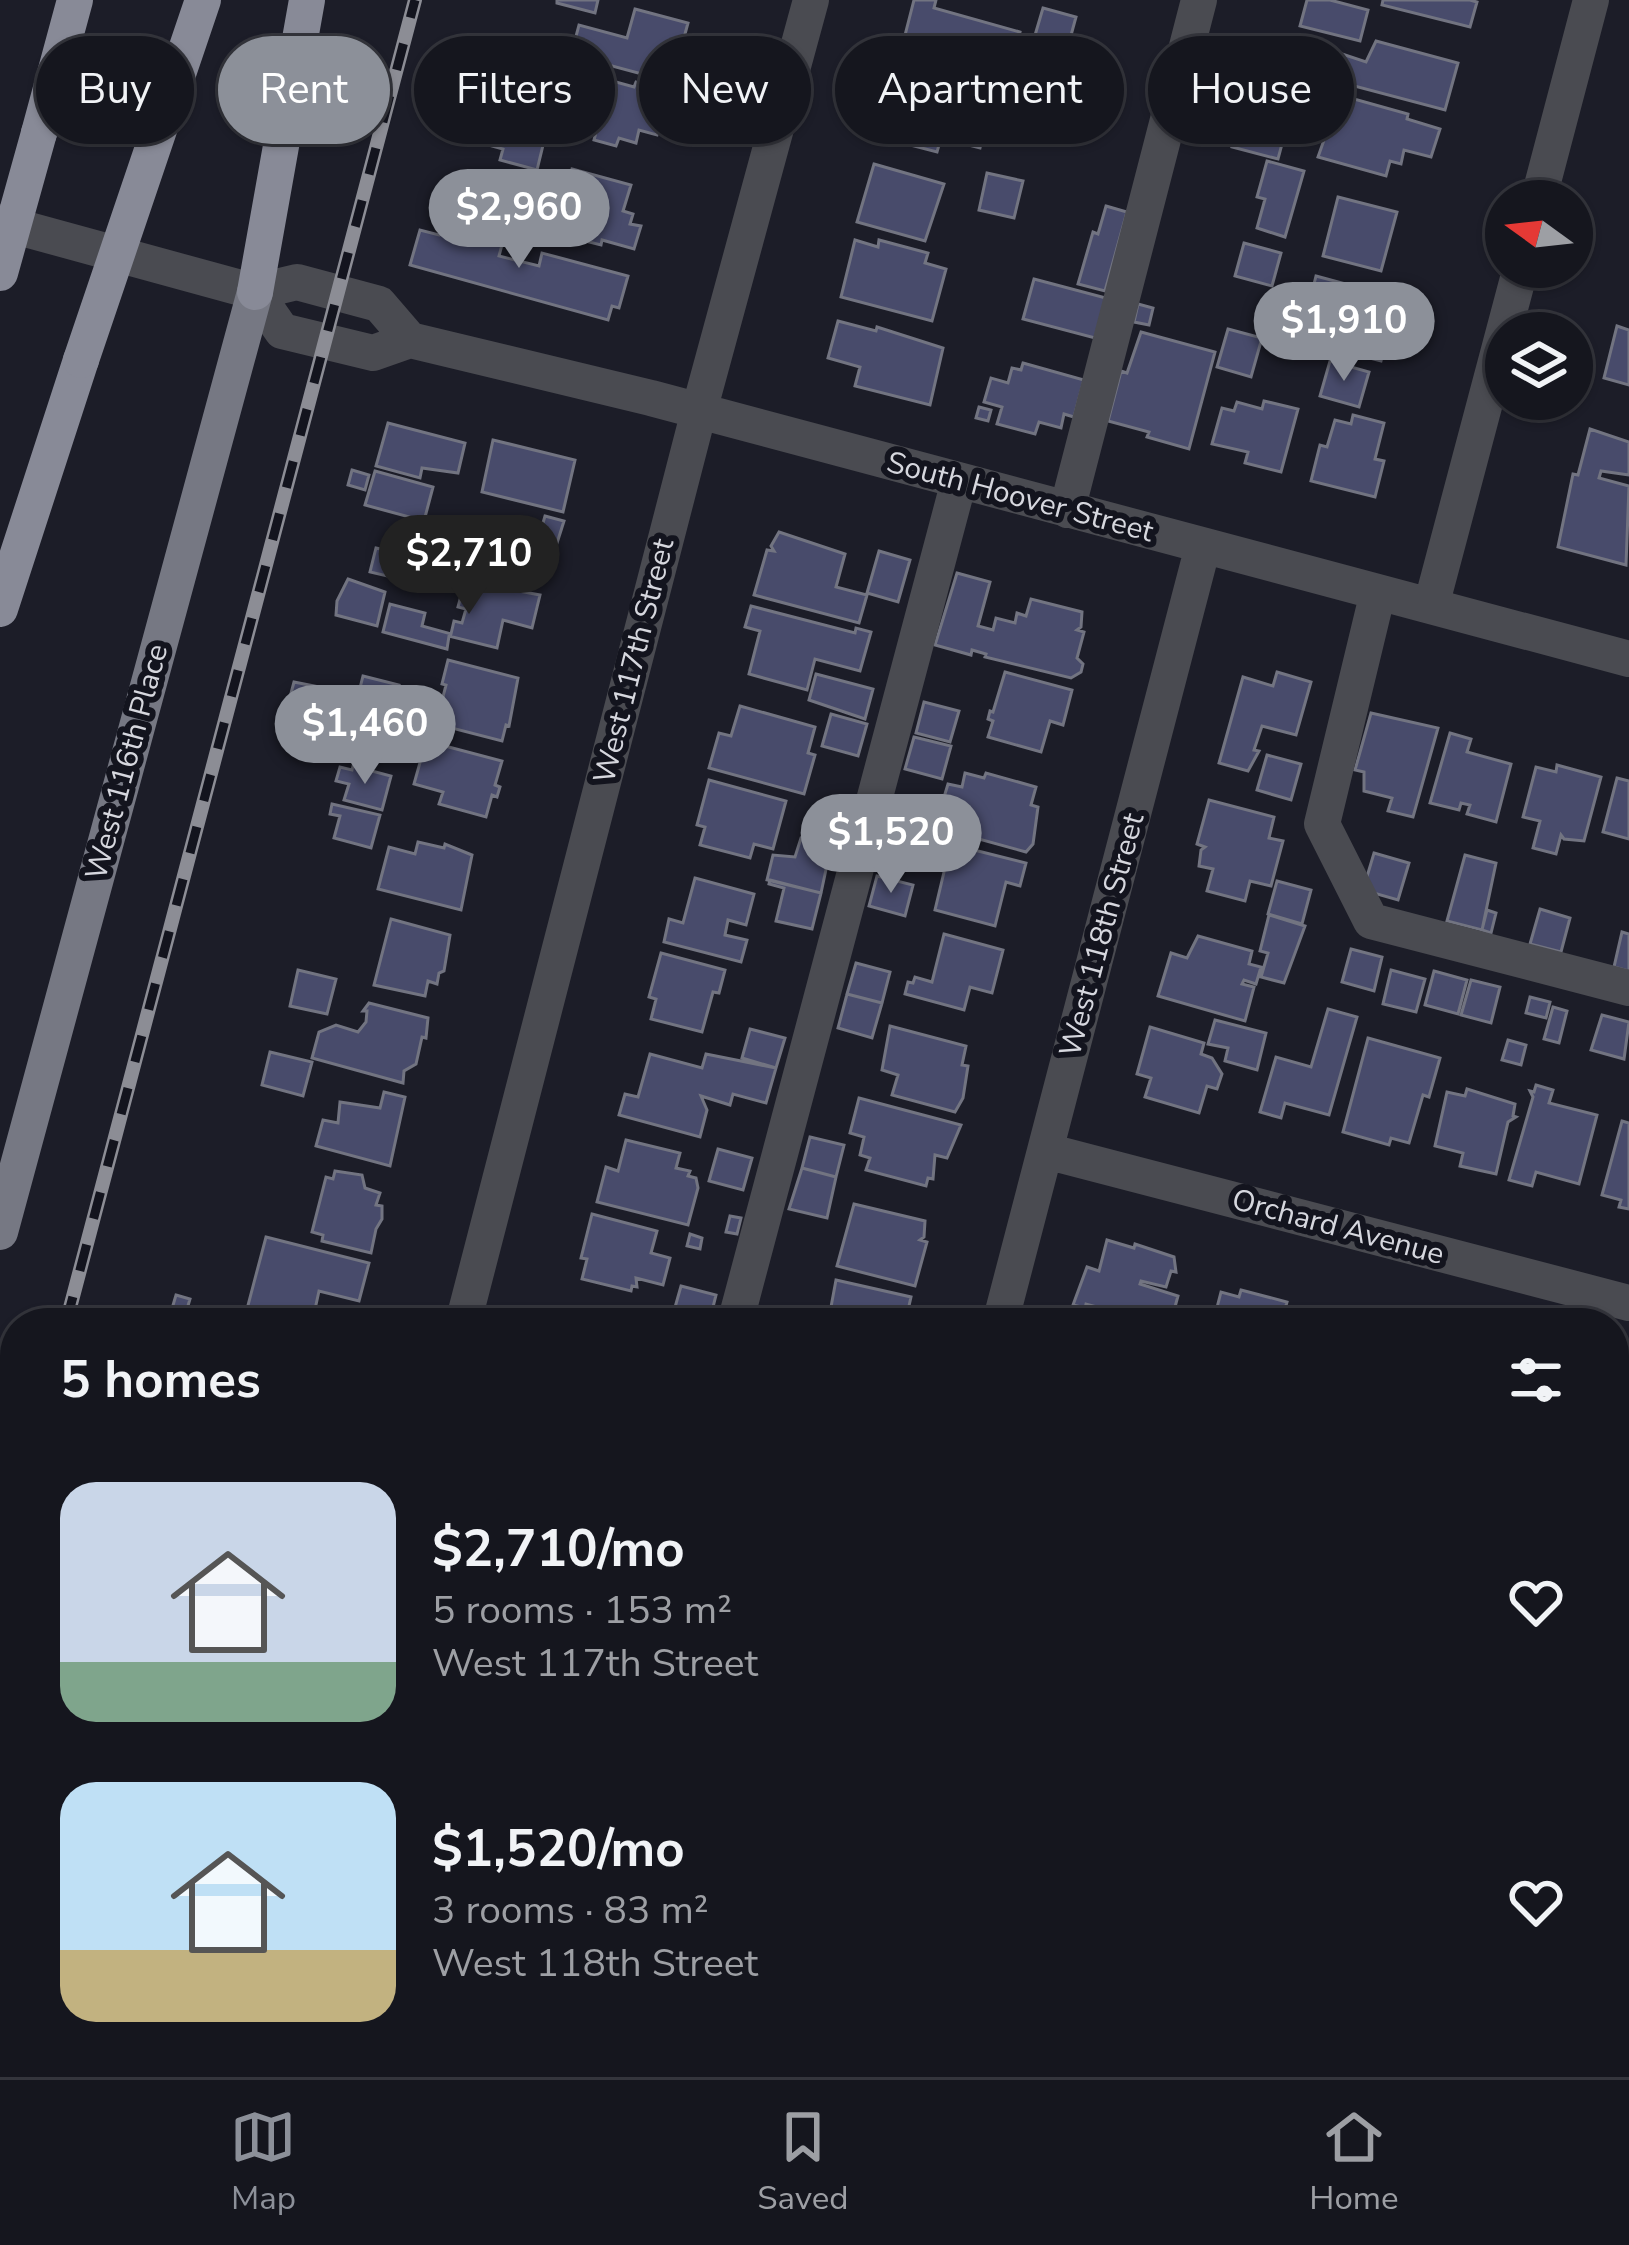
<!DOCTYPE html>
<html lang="en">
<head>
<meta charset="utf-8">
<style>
	:root { --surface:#15161e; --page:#1e1f27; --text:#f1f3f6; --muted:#9d9fa4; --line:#34353c; --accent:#8c9099 }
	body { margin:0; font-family:"Nunito Sans",sans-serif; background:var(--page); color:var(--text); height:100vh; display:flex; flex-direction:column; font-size:45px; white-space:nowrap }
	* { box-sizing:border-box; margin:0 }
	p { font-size:39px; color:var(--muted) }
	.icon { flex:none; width:66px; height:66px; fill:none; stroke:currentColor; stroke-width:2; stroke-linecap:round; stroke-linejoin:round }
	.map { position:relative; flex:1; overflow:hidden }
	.sheet { position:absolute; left:0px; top:1308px; width:1629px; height:771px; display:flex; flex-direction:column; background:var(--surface); border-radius:48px 48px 0 0; box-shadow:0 3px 9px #0004,0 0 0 3px var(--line) }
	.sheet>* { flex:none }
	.banner { position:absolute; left:36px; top:36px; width:1557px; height:108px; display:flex; gap:24px }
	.needle { width:78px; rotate:285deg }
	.tools { position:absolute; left:1485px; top:180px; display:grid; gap:24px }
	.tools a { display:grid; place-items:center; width:108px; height:108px; border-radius:50%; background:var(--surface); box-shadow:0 3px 9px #0004,0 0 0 3px var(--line); font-size:60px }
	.price { position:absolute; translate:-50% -102px; padding:0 27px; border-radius:42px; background:var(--accent); color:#fff; font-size:39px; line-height:78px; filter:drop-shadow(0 3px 6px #0008) }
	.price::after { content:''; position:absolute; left:50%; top:72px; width:36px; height:27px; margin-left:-18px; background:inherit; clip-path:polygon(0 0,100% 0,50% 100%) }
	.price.selected { background:#222; color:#fff }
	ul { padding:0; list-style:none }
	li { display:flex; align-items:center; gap:36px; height:300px; padding:0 60px }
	li span { display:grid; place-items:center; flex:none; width:336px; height:240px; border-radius:36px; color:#555 }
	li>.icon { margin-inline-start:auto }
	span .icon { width:144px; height:144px; fill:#fffc; stroke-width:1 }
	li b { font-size:51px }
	h2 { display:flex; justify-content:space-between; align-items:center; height:144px; padding:0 60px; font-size:51px }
	.pill { padding:0 42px; border-radius:54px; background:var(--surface); box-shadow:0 3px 9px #0004,0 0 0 3px var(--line); font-size:42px; line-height:108px }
	.pill.selected { background:var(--accent); color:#fff }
	.tab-bar { display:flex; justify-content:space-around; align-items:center; height:168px; border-top:3px solid var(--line); background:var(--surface); font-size:33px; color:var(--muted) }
	.tab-bar a { display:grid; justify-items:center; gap:6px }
	.tab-bar .selected { color:var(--accent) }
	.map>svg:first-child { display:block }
	.water { fill:#001205 }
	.building { fill:#484b6b; stroke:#727481; stroke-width:3 }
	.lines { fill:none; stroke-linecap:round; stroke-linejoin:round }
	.minor { stroke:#4a4b51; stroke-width:36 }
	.major { stroke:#767883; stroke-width:36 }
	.highway { stroke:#888a97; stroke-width:36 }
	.rail-casing { stroke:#8c8d95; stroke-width:14 }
	.rail { stroke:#13141e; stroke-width:9; stroke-dasharray:27; stroke-linecap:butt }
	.highway-bridge { stroke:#888a97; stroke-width:36 }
	.labels { text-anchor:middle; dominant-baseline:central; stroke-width:12; stroke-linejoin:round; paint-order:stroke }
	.street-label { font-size:30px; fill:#d6d7de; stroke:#13141e }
</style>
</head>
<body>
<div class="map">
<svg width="1629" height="2077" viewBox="0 0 1629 2077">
	<rect width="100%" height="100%" fill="#1c1d28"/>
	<path class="water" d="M471 170 530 186 528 195 533 196 523 216 463 200Z"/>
	<path class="building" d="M557 0H598L595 13 557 3Z
		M914 0H936L934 8 1020 32 1017 45 1022 47 1020 53 1029 56 1024 74 1010 71 1008 79 901 51Z
		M1307 0H1330L1368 10 1360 41 1300 26Z
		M1383 0H1470L1477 2 1470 27 1382 5Z
		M1043 8 1076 17 1067 50 1033 42Z
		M635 9 688 23 679 56 686 58 685 69 679 84 571 55 579 25 627 38Z
		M1376 41 1458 63 1445 110 1305 73 1312 44 1366 62Z
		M892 66 994 92 980 148 941 138 937 152 883 138 891 103 883 101Z
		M583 73 634 87 636 82 645 85 643 89 676 98 671 115 663 113 657 135 639 130 636 143 619 138 616 146 594 140 603 106 577 99Z
		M1286 80 1408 114 1407 119 1440 129 1431 157 1404 150 1401 164 1390 161 1386 176 1318 157 1324 140 1286 129 1278 159 1232 147 1242 113 1274 122Z
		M1008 95 1039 104 1029 143 997 134Z
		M527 103 564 113 556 144 518 133Z
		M485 126 544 141 537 170 500 160 503 149 481 143Z
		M1267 161 1304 171 1285 237 1257 228 1265 199 1257 197Z
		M874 164 944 184 925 241 857 222Z
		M572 169 631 185 623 211 633 214 630 224 641 226 634 249 602 240 601 245 585 241 587 236 556 228 558 215 542 211 548 189 565 194Z
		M987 173 1023 181 1014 218 979 210Z
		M1338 197 1397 212 1381 271 1323 256Z
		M1106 206 1127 212 1105 291 1078 284 1093 232 1098 234Z
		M478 219 507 226 499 256 539 266 542 253 628 276 619 308 612 306 608 320 410 265 420 230 439 235 441 227 473 236Z
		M523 226 550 233 547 245 520 238Z
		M855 240 878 247 879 240 928 253 925 263 946 269 932 321 841 297Z
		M1244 243 1281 253 1272 286 1235 276Z
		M1316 276 1368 290 1366 297 1396 307 1381 361 1257 329 1264 304 1306 316Z
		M1034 279 1106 298 1095 338 1023 319Z
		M1138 304 1153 308 1149 325 1134 322Z
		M838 321 876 331 877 327 943 348 930 405 855 386 860 367 828 358Z
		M1617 326 1629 330V385L1604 378Z
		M1228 329 1262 338 1251 377 1217 367Z
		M1141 332 1215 352 1189 449 1147 437 1149 432 1108 421 1121 371 1127 373Z
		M1330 361 1369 372 1359 407 1320 396Z
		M1023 363 1084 380 1074 417 1064 414 1061 428 1039 422 1035 434 997 424 1002 407 984 402 991 378 1008 383 1012 368 1021 370Z
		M1264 401 1298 409 1281 472 1245 463 1248 452 1212 444 1222 408 1234 411 1237 402 1262 409Z
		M979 407 991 410 988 421 976 418Z
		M1353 415 1384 423 1375 459 1384 461 1375 497 1311 481 1320 445 1327 447 1335 420 1351 424Z
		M388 423 465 443 458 473 422 468 420 478 376 466Z
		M1590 429 1629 442V475L1601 471 1599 478 1629 486 1626 565 1558 547 1573 474 1578 475Z
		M493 440 575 460 563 512 482 492Z
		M352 470 369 475 365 490 348 485Z
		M375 471 433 487 424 521 365 505Z
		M545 516 564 521 545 581 423 548 438 523 463 518 484 524 486 518 540 533Z
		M779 532 845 554 836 587 867 595 859 623 754 595 767 550 774 551 771 546Z
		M376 548 403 554 401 563 417 567 413 582 370 572Z
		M879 551 910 560 898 602 867 593Z
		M957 573 990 582 978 626 993 630 996 618 1015 623 1017 613 1026 616 1031 599 1082 612 1081 627 1077 630 1084 632 1077 658 1083 664 1081 672 1071 678 985 657 986 654 972 650 971 655 935 645Z
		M348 579 385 592 377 626 336 615 337 601Z
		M465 581 540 595 532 628 503 620 497 648 449 636 447 649 383 632 390 604 425 613 422 626 451 634 454 621 462 623 466 609 458 607Z
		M751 606 855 633 856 628 871 632 860 671 815 659 807 690 749 674 760 631 745 627Z
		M448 660 518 678 509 726 506 725 502 741 436 724 446 685 442 684Z
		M1005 672 1072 690 1063 725 1050 721 1041 752 988 737 993 721 988 719 990 711 993 712Z
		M1277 672 1311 682 1296 735 1262 726 1254 750 1259 751 1248 771 1219 763 1243 677 1273 686Z
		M816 674 873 689 865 719 809 700Z
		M363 676 399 685 389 721 354 712Z
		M294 682 324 688 320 705 290 697Z
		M924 702 959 711 950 742 916 733Z
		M740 706 815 727 808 753 815 755 804 794 709 768 719 733 731 736Z
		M1371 713 1438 728 1413 817 1388 811 1392 798 1364 791V772L1355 770Z
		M831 714 867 724 858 756 822 746Z
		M1450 733 1471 739 1467 752 1511 764 1496 822 1467 814 1470 805 1461 803 1459 810 1430 803Z
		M914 737 951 746 942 779 905 769Z
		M426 741 502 761 495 785 500 787 497 797 492 795 486 817 439 804 443 792 414 784Z
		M1267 755 1301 764 1291 800 1257 790Z
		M1557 765 1601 777 1584 841 1564 839 1561 835 1556 854 1533 848 1540 821 1523 817 1536 767 1556 772Z
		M353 766 391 776 382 810 344 800 349 784 336 781 340 767 352 770Z
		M965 773 984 778 986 773 1036 787 1031 805 1038 807 1033 844 1026 852 935 827 948 784 962 787Z
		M1617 778 1629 781V839L1603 832Z
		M709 780 786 801 773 849 754 844 750 858 700 845 705 827 697 825Z
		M1209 800 1274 817 1269 838 1283 841 1271 886 1250 881 1245 901 1207 891 1213 869 1199 866 1201 850 1205 847 1197 844Z
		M332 804 380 815 371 848 334 838 340 816 330 814Z
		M888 824 906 829 896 866 880 862Z
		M801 838 831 846 821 893 767 880 773 855 795 857Z
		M418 842 444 848 445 844 472 855 461 910 378 889 389 847 415 854Z
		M970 849 1026 863 1020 886 1006 882 995 926 935 910 949 851 969 856Z
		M1374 853 1409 863 1398 900 1363 890Z
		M1465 855 1496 863 1482 930 1447 921Z
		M877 876 913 885 905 916 869 906Z
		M695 878 754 894 746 925 728 920 725 935 747 940 741 962 664 942 669 919 683 923Z
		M770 880 821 893 812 929 776 921 784 888 769 884Z
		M1277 881 1311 890 1302 924 1268 914Z
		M1540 909 1570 918 1561 952 1530 944Z
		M1487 910 1496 913 1491 933 1482 930Z
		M1269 915 1305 926 1284 983 1261 977 1268 953 1260 951Z
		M391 919 450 935 444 971 439 973 437 984 428 981 425 996 374 985Z
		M1622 932 1629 934V971L1614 967Z
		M944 934 1003 950 992 993 970 987 964 1010 905 994 908 982 913 983 915 977 932 982Z
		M1198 936 1252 951 1249 964 1261 967 1256 984 1244 980 1242 984 1254 987 1245 1021 1158 996 1171 953 1187 958Z
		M1351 949 1382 957 1374 991 1342 982Z
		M661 953 725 970 719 993 713 992 702 1032 651 1019 656 999 649 997Z
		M856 963 890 972 882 1003 847 994Z
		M298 970 336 979 327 1014 290 1006Z
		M1391 970 1425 979 1416 1012 1383 1004Z
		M1434 971 1467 980 1458 1014 1425 1005Z
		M1471 980 1500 987 1491 1023 1461 1015Z
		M847 994 882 1003 872 1038 838 1028Z
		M1530 997 1550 1002 1546 1018 1526 1013Z
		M369 1003 428 1018 426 1038 422 1037 416 1064 404 1071 403 1083 312 1058 319 1032 336 1025 358 1032 366 1022 367 1011H363Z
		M1553 1007 1567 1011 1559 1043 1544 1039Z
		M1328 1009 1357 1017 1329 1115 1285 1103 1281 1118 1260 1112 1276 1057 1311 1067Z
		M1602 1015 1629 1022 1624 1059 1591 1050Z
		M1215 1020 1266 1033 1257 1070 1225 1061 1228 1048 1208 1044Z
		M890 1026 966 1046 962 1065 968 1066 963 1098 955 1112 892 1095 898 1075 882 1070Z
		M1150 1027 1204 1043 1201 1054 1212 1058 1222 1074 1217 1089 1207 1086 1199 1113 1145 1097 1151 1078 1137 1074Z
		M750 1029 785 1038 776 1068 742 1058Z
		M1368 1038 1440 1058 1429 1097 1423 1095 1409 1143 1391 1138 1389 1145 1343 1132Z
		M1508 1040 1526 1045 1521 1065 1502 1060Z
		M270 1052 312 1062 303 1096 262 1085Z
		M650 1054 702 1068 706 1054 776 1068 766 1103 733 1094 730 1105 701 1096 707 1110 700 1137 619 1115 625 1094 638 1097Z
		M1536 1085 1553 1090 1549 1103 1597 1115 1579 1184 1536 1172 1532 1186 1509 1180 1533 1097 1530 1091 1534 1092Z
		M1467 1089 1515 1104 1513 1116 1516 1117 1508 1122 1496 1174 1460 1166 1463 1153 1435 1146 1447 1092 1465 1096Z
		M384 1092 405 1097 390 1166 316 1146 323 1120 338 1123 340 1102 380 1108Z
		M859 1098 961 1125 947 1158 935 1155 933 1179 928 1178 926 1186 866 1170 870 1158 860 1155 864 1137 850 1133Z
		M1622 1121 1629 1123V1209L1619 1207 1621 1200 1602 1195Z
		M810 1137 844 1145 836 1177 802 1168Z
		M626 1140 680 1153 676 1168 690 1171 688 1176 696 1178 698 1188 688 1225 597 1202 606 1167 618 1171Z
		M718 1149 752 1158 743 1190 709 1181Z
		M802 1168 836 1177 827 1218 789 1209Z
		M335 1171 362 1175 365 1188 380 1193 376 1205 382 1206V1219L376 1229 371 1253 322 1241 323 1235 312 1232 326 1177 333 1179Z
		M854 1204 925 1221 924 1237 920 1240 927 1242 915 1286 837 1266Z
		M592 1214 657 1231 651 1253 670 1258 663 1285 636 1278 637 1287 632 1286 631 1291 582 1279 587 1259 581 1258Z
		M730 1216 741 1218 737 1234 726 1232Z
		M690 1234 702 1238 700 1249 687 1246Z
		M266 1237 369 1263 359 1301 319 1291 312 1323 247 1309Z
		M1107 1240 1134 1248 1135 1244 1174 1257 1176 1272 1171 1271 1166 1287 1141 1281 1140 1284 1178 1296 1172 1318 1149 1311 1137 1323 1131 1321V1316L1120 1313 1119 1317 1111 1316 1112 1311 1086 1304 1085 1308 1073 1305 1087 1267 1099 1271Z
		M836 1280 911 1297 906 1319 892 1315 890 1323H828Z
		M681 1286 716 1295 709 1323 672 1318Z
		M1241 1290 1287 1302 1281 1323H1213L1221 1292 1239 1297Z
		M176 1295 190 1299 185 1316 171 1312Z
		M1298 1307 1319 1312 1316 1323H1293Z
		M210 1310 259 1323H206Z
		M765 1310 799 1318 797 1323H762Z
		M581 1313 620 1323H578Z
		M1629 1413V1476L1615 1469Z
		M1621 1599 1629 1601V1641L1614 1636Z
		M4 1914 15 1917V1953L0 1949Z
		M1614 1957V1961L1626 1964 1623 1997 1629 1999 1614 2043Z
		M15 2010V2042L0 2034 1 2017 12 2020Z
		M50 2064H133L144 2070 142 2077H47Z
		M477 2064 474 2072 491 2077H418L375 2065Z
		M565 2064H604L600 2077H562Z
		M672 2064H710L707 2073Z
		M891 2064H950L946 2077H888Z
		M982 2064H1020L1017 2077 980 2070Z
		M1505 2064H1516L1540 2071 1539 2077H1501Z"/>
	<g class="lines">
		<path class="minor" d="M1538 201 1591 0
			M0 222 255 292 297 282 379 304 410 340
			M255 292 282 331 373 353 410 340 651 398 1629 659
			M1067 510 1199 0
			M1378 592 1322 824 1371 921 1629 988
			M1431 606 1521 267
			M1046 1151 1629 1303
			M463 1323 699 411 811 0
			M735 1323 959 481
			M1000 1323 1203 546
			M1614 1856 1629 1858
			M265 2077 269 2064
			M535 2077 538 2064
			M805 2077 808 2064"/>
		<path class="major" d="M0 1232 255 292"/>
		<path class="highway" d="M39 133 75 0
			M255 292 307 0
			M0 609 81 360"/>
		<g class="rail-casing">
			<path id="rail" d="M66 1323 415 0
				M0 1571 15 1515"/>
		</g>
		<use href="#rail" class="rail"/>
		<path class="highway-bridge" d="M0 273 39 133
			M81 360 203 0"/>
	</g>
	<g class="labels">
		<g class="street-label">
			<text transform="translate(1020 497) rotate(15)">South Hoover Street</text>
			<text transform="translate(634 661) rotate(-76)">West 117th Street</text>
			<text transform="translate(127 762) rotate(-75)">West 116th Place</text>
			<text transform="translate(1102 935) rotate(-75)">West 118th Street</text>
			<text transform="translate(1338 1227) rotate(15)">Orchard Avenue</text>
		</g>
	</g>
</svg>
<div class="tools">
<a><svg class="needle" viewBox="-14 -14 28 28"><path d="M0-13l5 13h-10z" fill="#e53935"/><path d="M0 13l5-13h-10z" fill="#9d9fa4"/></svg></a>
<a><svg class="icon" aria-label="layers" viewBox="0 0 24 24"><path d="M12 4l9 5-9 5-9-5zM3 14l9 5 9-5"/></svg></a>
</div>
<b class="price" style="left:519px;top:271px">$2,960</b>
<b class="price" style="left:1344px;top:384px">$1,910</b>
<b class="price selected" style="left:469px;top:617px">$2,710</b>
<b class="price" style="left:365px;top:787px">$1,460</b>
<b class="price" style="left:891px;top:896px">$1,520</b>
<div class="banner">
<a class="pill">Buy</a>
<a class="pill selected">Rent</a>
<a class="pill">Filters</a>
<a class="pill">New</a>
<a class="pill">Apartment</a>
<a class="pill">House</a>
</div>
<section class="sheet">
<h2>5 homes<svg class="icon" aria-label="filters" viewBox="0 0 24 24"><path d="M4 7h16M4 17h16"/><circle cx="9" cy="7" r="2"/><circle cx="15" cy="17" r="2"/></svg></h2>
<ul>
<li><span style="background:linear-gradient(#c9d6e8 75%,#7fa58c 0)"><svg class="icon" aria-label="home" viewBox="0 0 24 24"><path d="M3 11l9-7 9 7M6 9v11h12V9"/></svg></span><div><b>$2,710/mo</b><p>5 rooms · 153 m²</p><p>West 117th Street</p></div><svg class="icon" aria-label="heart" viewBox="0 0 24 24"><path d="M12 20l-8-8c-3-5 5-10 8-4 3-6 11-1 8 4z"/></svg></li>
<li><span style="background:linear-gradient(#bfe0f5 70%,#c2b280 0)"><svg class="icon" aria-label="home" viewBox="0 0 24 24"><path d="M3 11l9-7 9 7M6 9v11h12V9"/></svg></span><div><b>$1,520/mo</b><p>3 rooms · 83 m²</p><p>West 118th Street</p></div><svg class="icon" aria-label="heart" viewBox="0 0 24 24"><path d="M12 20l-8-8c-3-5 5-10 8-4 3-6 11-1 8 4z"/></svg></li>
</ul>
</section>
</div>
<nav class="tab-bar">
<a class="selected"><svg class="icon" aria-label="map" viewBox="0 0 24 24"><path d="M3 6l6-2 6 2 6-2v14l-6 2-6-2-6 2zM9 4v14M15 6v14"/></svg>Map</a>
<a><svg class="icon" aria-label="saved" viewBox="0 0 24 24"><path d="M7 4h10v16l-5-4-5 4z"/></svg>Saved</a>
<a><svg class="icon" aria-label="home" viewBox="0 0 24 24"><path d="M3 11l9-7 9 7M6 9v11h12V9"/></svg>Home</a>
</nav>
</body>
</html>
